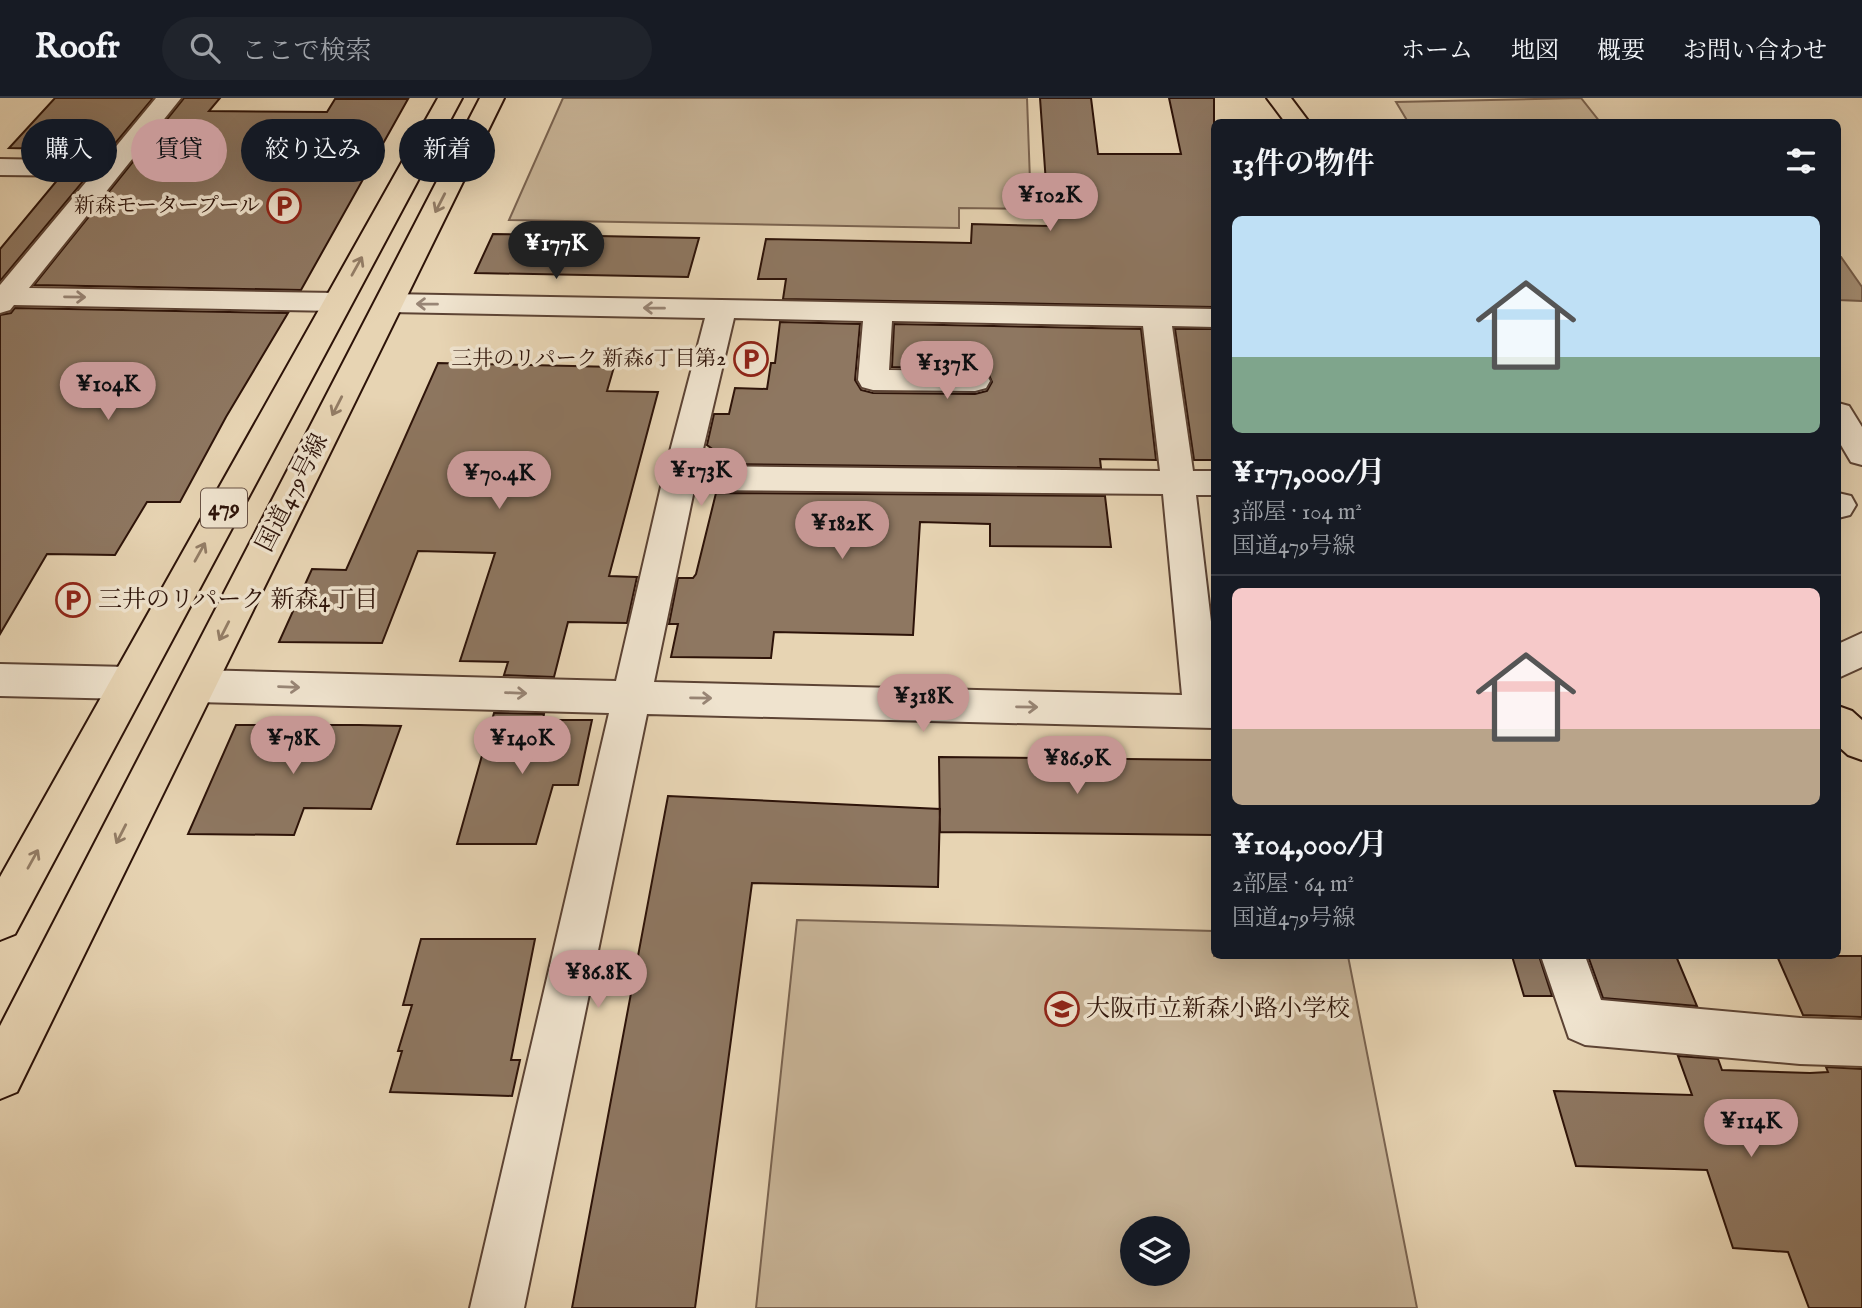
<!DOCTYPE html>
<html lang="ja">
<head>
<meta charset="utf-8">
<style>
	:root { --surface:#171b24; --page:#20242c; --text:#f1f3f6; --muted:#9ea1a6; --line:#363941; --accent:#c59692 }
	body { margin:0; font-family:"IM FELL English","Noto Serif JP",serif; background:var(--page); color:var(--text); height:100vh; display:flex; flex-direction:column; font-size:26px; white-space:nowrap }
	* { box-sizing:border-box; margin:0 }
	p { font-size:23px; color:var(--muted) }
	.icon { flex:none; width:38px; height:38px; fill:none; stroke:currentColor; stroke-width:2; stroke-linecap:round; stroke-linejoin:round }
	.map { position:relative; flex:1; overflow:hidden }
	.details { position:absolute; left:1211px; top:21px; width:630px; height:840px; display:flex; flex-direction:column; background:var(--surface); border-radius:10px; box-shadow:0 7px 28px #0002 }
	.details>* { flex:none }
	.top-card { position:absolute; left:21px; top:21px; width:665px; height:63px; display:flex; gap:14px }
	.tools { position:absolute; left:1120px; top:1118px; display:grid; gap:14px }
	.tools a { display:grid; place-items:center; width:70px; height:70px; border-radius:50%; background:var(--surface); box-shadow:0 7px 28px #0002; font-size:35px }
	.price { position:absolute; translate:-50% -60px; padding:0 16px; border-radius:24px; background:var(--accent); color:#111; font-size:23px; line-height:46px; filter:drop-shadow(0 2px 4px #0008) }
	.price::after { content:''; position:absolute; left:50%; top:42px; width:21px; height:16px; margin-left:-10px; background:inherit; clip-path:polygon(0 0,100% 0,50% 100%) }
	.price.selected { background:#222; color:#fff }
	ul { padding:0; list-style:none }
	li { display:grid; align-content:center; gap:14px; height:371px; padding:0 21px }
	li+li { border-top:2px solid var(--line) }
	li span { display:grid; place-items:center; height:217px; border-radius:10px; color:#555 }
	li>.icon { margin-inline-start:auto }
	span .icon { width:126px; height:126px; fill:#fffc; stroke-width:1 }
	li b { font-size:30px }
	h2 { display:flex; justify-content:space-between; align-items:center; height:84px; padding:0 21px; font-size:30px }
	.chip { padding:0 24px; border-radius:32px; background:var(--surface); box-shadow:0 7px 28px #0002; font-size:24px; line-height:63px }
	.chip.selected { background:var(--accent); color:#111 }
	header { display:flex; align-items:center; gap:42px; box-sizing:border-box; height:98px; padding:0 35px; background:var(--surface); border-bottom:2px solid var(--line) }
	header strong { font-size:33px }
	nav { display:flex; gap:38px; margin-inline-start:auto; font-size:24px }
	.search { width:490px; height:63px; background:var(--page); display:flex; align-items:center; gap:18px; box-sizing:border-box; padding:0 24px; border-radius:38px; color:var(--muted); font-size:26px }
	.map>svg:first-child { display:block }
	.green { fill:#c7b396; stroke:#7a6350; stroke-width:2; fill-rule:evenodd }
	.water { fill:#a89279; stroke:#775f4c; stroke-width:2 }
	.building { fill:#8e7761; stroke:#2d1309; stroke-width:2 }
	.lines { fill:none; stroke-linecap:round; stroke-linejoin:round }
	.minor-casing { stroke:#5c4334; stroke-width:4 }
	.major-casing { stroke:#2d1309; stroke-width:4 }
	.highway-casing { stroke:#2d1309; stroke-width:4 }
	.minor { fill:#efe3ce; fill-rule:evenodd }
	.major { fill:#e7d4b3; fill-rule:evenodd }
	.highway { fill:#e7d4b3; fill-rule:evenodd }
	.oneway { stroke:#937d66 }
	.oneway2 { stroke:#988575 }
	.labels { text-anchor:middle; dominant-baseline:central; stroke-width:7; stroke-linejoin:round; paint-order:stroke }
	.far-poi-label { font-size:21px; fill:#2d1309; stroke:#efe3ce; text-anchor:end }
	.shield { fill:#efe3ce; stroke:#675144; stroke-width:2 }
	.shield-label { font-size:23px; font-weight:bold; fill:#2d1309 }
	.street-label { font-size:24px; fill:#2d1309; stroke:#efe3ce }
	.poi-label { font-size:24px; fill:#2d1309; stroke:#efe3ce; text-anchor:start }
</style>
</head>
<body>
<header>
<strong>Roofr</strong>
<div class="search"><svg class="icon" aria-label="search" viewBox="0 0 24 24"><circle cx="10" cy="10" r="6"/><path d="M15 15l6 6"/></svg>ここで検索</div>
<nav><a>ホーム</a><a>地図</a><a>概要</a><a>お問い合わせ</a></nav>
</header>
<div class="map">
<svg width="1862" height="1210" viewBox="0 0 1862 1210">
	<rect width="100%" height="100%" fill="#e7d4b3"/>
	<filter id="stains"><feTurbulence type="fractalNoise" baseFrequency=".00286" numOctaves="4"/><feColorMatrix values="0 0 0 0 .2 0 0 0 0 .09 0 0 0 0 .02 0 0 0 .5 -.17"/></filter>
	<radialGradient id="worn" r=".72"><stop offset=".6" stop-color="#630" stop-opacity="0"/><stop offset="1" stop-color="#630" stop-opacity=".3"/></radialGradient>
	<path class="green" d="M563 0H1027L1031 111 959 110V130L509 122Z
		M1581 0 1600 24H1408L1396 4Z
		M797 822 1214 833V858H1348L1417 1210H756ZM1178 1130V1176H1132V1130Z"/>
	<path class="water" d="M1838 159H1841L1862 189V203L1838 202Z"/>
	<path class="building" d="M55 0H153L103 60 50 59 57 51 9 50Z
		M184 0H220L209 13 327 14 335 1H408L301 192 34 187Z
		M1040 0H1091L1098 56H1181L1169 0H1214V209L783 201 786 181H758L766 141 971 145 972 126 1049 128Z
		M59 80 85 81 0 183V151Z
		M493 136 699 140 688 179 475 175Z
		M15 210 288 215 226 319 180 404H147L115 457 47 456 0 536V217L11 215Z
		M780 224 860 226 855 282 861 292 873 295 975 296 987 293 992 284 988 275 976 270 892 269 894 226 1141 231 1156 362 1100 361 1101 370 721 366 722 358 707 347 714 316H729L735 290 767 291 771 265H775Z
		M1175 231H1214V362H1194Z
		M438 265 614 269 607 293 658 294 609 478 637 479 627 525 568 524 554 579 504 577 508 564 460 563 495 455 418 453 382 545 279 544 312 471 346 472Z
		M716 395 1105 398 1111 449 990 448V426L920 424 913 537 774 534 771 560 671 559 678 526H669L678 480H693L696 476Z
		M494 615 544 616 543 622H592L578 687H553L536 746H457Z
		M236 627H359L401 628 371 711 304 710 294 737 188 736Z
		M939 659 1214 662V737L940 734Z
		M668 698 940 711 938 789 752 785 695 1210H572Z
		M421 841H535L511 962H520L512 998 390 994 402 953H398L412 907H403Z
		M1512 858H1539L1552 898H1524Z
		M1588 858H1676L1697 908 1603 900Z
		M1777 858H1862V919L1803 917Z
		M1678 958 1718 961 1722 972 1810 975 1828 974 1826 969 1862 971V1210H1809L1788 1154 1733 1150 1707 1072 1576 1068 1554 993 1692 997Z"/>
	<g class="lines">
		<g class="minor-casing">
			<path id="minor" d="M156 0H181L29 190 337 195 347 198 351 204 347 210 337 213 14 207 10 212 0 215V187L91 78 0 77V61L104 63Z
				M389 196 1214 211V229L1172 228 1193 373H1214V397H1196L1214 549V630L647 616 524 1210H470L609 615 196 604 183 599 177 588 183 577 196 572 616 583 663 380 705 220 389 214 379 211 375 205 379 199ZM734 220 863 223 858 282 862 289 873 292 975 293 986 290 990 283 986 276 975 273 889 272 892 223 1143 228 1160 373 699 368ZM694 392 1163 396 1182 597 654 584Z
				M1838 305 1849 308 1862 329V367L1851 364 1838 342Z
				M1838 395 1851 398 1856 407 1850 417 1838 420Z
				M1862 535V569L1838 580V546Z
				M0 566 128 569 141 574 147 585 141 596 128 601 0 598Z
				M1541 858H1585L1601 902 1800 920 1862 922V968L1800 966 1585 947 1569 940Z"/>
		</g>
		<g class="major-casing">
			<path id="major" d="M1267 0H1291L1309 24H1285Z
				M1838 608 1852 613 1862 622V662L1848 657 1838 648Z"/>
		</g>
		<g class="highway-casing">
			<path id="highway" d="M438 0H462L15 836 0 842V779Z
				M480 0H504L17 994 0 1001V928Z"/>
		</g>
		<use href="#minor" class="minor"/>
		<use href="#major" class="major"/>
		<use href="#highway" class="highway"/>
	</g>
	<defs><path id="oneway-shaft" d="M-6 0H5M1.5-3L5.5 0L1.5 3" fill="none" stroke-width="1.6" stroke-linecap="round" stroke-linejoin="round" transform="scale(1.75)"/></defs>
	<g class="oneway">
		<use href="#oneway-shaft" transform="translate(440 105) rotate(117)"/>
		<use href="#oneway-shaft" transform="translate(357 168) rotate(-61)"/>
		<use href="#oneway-shaft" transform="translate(337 308) rotate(117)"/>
		<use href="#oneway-shaft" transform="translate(200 454) rotate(-61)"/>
		<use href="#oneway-shaft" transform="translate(224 533) rotate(117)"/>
		<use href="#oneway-shaft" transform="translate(121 736) rotate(117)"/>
		<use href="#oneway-shaft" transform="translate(33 761) rotate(-61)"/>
	</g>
	<g class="oneway2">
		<use href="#oneway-shaft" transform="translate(75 199) rotate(1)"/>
		<use href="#oneway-shaft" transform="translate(427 206) rotate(-179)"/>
		<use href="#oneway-shaft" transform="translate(654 210) rotate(-179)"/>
		<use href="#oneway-shaft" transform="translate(289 589) rotate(2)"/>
		<use href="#oneway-shaft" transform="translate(516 595) rotate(2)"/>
		<use href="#oneway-shaft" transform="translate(701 600) rotate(1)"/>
		<use href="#oneway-shaft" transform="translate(1027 609) rotate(1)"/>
	</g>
	<defs>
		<g id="parking-ring" transform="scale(1.75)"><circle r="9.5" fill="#efe3ce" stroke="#8f2418" stroke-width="1.5"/><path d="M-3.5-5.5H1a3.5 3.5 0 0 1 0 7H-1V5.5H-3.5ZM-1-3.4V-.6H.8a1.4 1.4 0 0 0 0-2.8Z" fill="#8f2418"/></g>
		<g id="school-ring" transform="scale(1.75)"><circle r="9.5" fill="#efe3ce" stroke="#8f2418" stroke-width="1.5"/><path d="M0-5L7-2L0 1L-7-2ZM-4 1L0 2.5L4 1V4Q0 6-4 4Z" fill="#8f2418"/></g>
	</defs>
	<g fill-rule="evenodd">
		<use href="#parking-ring" x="284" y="108"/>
		<use href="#parking-ring" x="751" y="261"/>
		<use href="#parking-ring" x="73" y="502"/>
		<use href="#school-ring" x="1062" y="911"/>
	</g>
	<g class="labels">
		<g class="far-poi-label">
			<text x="260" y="108">新森モータープール</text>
			<text x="726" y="261">三井のリパーク 新森6丁目第2</text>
		</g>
		<rect class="shield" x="201" y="390.5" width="46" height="39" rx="5"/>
		<g class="shield-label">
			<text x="224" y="410">479</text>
		</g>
		<g class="street-label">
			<text transform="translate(293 395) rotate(-63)">国道479号線</text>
		</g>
		<g class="poi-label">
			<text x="98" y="502">三井のリパーク 新森4丁目</text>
			<text x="1086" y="911">大阪市立新森小路小学校</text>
		</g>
	</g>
	<rect width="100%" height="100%" filter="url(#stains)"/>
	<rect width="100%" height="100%" fill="url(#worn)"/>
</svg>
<div class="tools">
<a><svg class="icon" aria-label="layers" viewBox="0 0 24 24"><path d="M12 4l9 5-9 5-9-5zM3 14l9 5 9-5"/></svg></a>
</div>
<b class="price" style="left:1050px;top:135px">¥102K</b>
<b class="price selected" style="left:556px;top:183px">¥177K</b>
<b class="price" style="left:947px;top:303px">¥137K</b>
<b class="price" style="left:108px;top:324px">¥104K</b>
<b class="price" style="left:701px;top:410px">¥173K</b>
<b class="price" style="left:499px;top:413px">¥70.4K</b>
<b class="price" style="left:842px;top:463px">¥182K</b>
<b class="price" style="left:923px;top:636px">¥318K</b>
<b class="price" style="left:293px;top:678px">¥78K</b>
<b class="price" style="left:522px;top:678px">¥140K</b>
<b class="price" style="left:1077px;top:698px">¥86.9K</b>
<b class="price" style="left:598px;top:912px">¥86.8K</b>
<b class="price" style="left:1751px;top:1061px">¥114K</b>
<div class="top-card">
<a class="chip">購入</a>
<a class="chip selected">賃貸</a>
<a class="chip">絞り込み</a>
<a class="chip">新着</a>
</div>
<section class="details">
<h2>13件の物件<svg class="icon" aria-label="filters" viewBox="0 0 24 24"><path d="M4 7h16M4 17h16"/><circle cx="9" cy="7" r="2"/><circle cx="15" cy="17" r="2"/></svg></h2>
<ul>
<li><span style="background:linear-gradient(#bfe0f5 65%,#7fa58c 0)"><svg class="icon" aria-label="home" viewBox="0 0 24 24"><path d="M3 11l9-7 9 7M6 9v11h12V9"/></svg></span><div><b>¥177,000/月</b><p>3部屋 · 104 m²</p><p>国道479号線</p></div></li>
<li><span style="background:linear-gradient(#f6c9c9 65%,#b9a48a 0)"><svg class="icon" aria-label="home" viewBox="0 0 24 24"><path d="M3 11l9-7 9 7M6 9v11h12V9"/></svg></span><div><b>¥104,000/月</b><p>2部屋 · 64 m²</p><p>国道479号線</p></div></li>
</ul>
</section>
</div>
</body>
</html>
